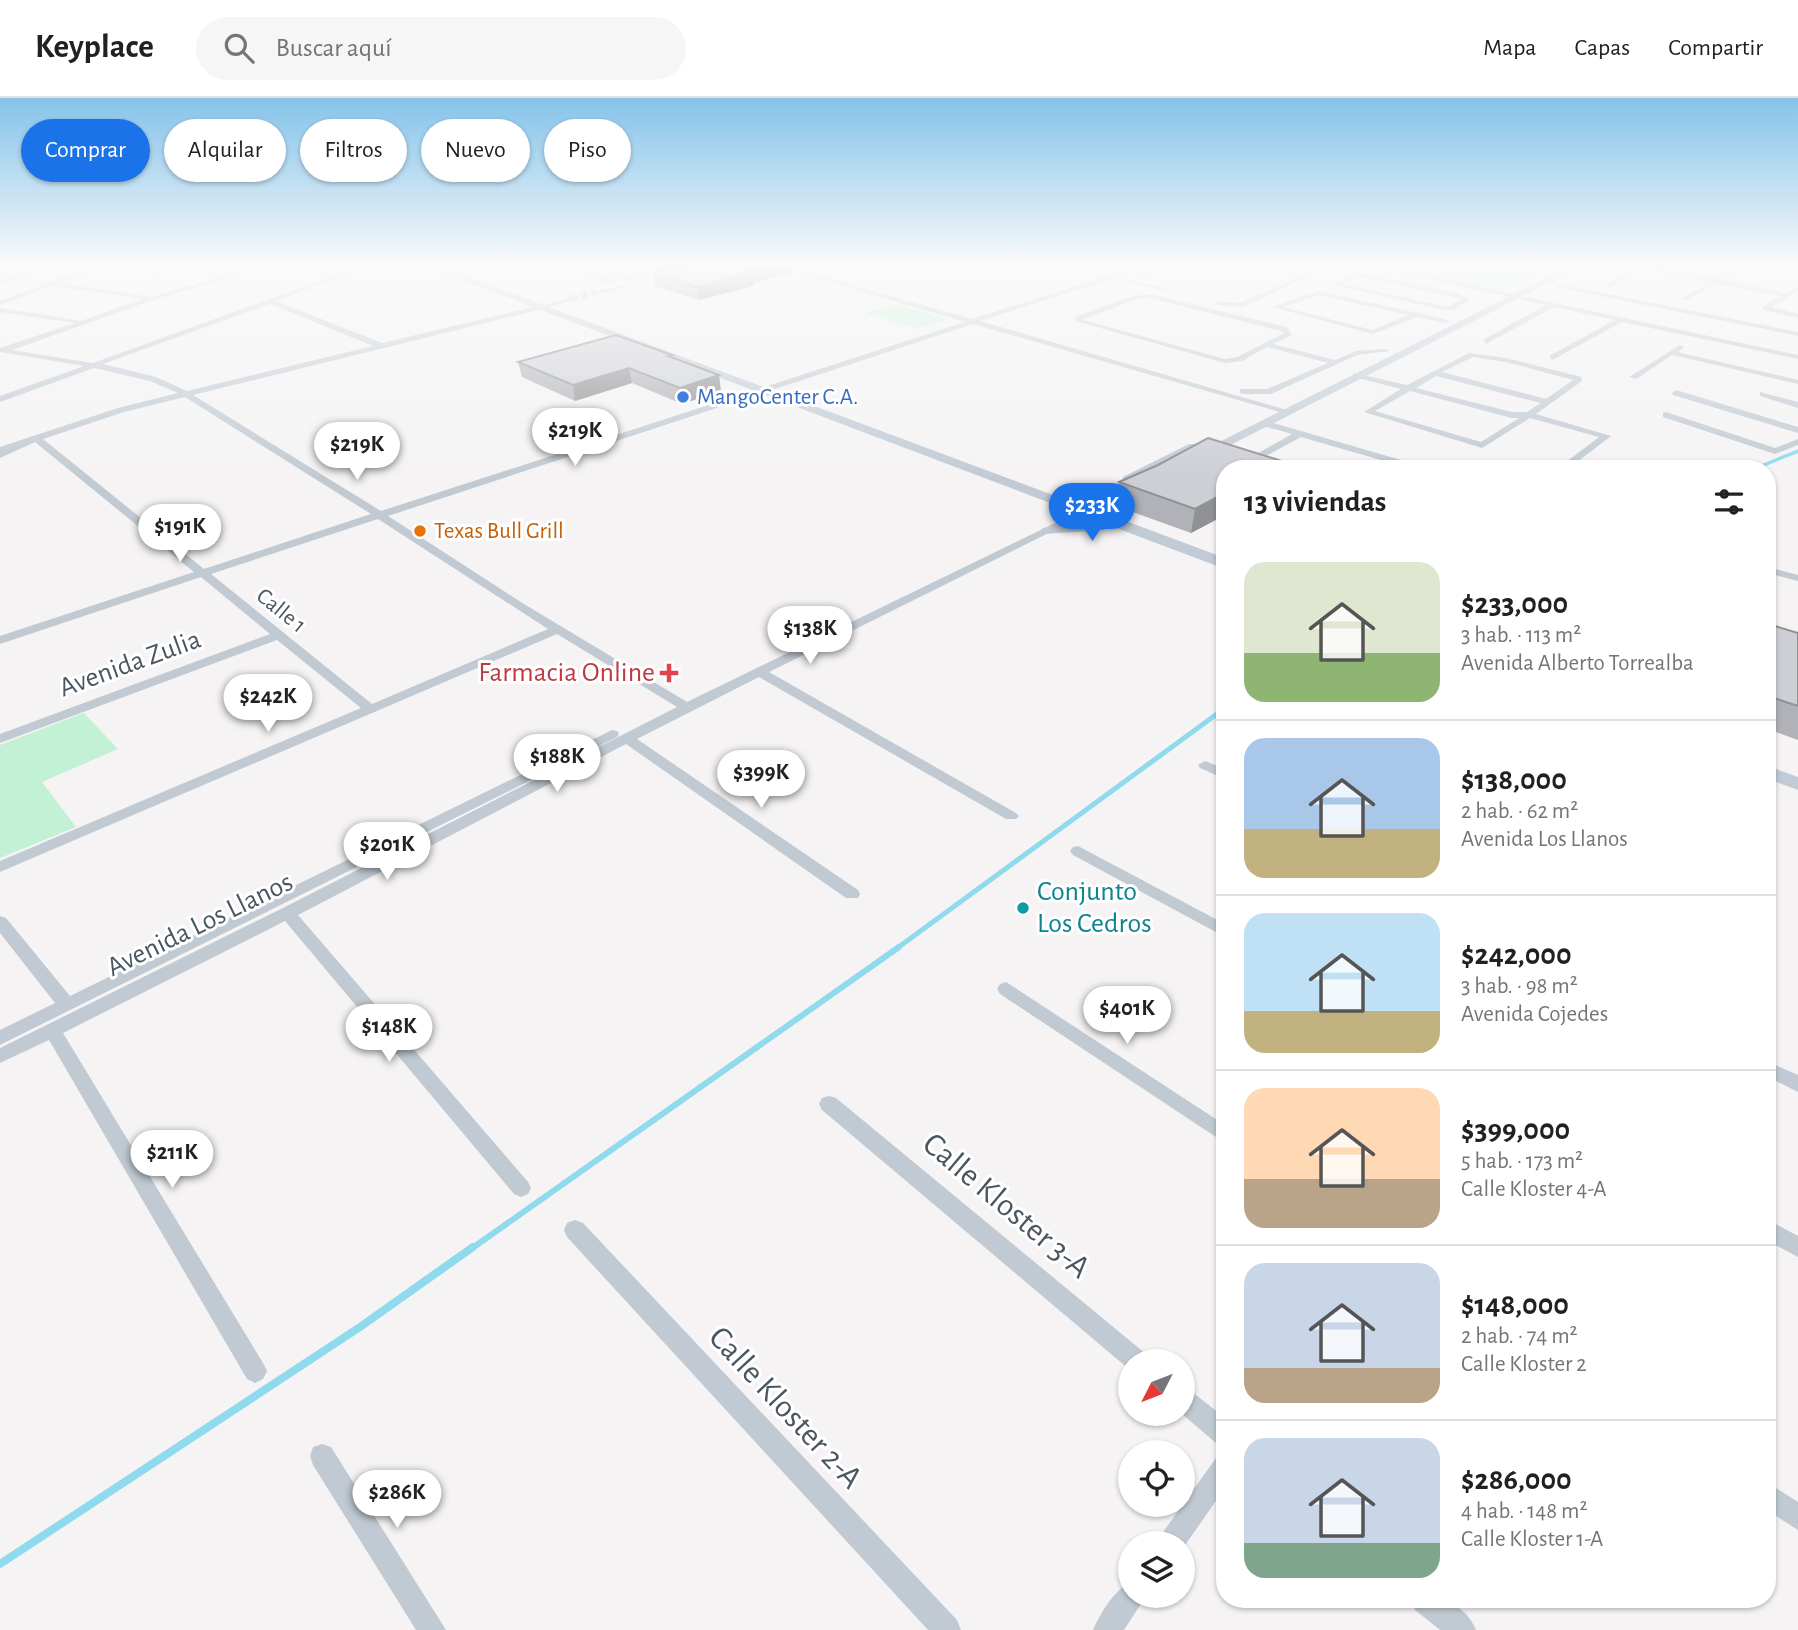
<!DOCTYPE html>
<html lang="es">
<head>
<meta charset="utf-8">
<style>
	:root { --surface:#fff; --page:#f6f6f6; --text:#202124; --muted:#757577; --line:#e0e0e0; --accent:#1a73e8 }
	body { margin:0; font-family:"Alegreya Sans",sans-serif; background:var(--page); color:var(--text); height:100vh; display:flex; flex-direction:column; font-size:26px; white-space:nowrap }
	* { box-sizing:border-box; margin:0 }
	p { font-size:23px; color:var(--muted) }
	.icon { flex:none; width:38px; height:38px; fill:none; stroke:currentColor; stroke-width:2; stroke-linecap:round; stroke-linejoin:round }
	.map { position:relative; flex:1; overflow:hidden }
	.drawer { position:absolute; left:1216px; top:362px; width:560px; height:1148px; display:flex; flex-direction:column; background:var(--surface); border-radius:28px; box-shadow:0 2px 5px #0004 }
	.drawer>* { flex:none }
	.hud { position:absolute; left:21px; top:21px; width:665px; height:63px; display:flex; gap:14px }
	.needle { width:46px; rotate:228deg }
	.tools { position:absolute; left:1118px; top:1251px; display:grid; gap:14px }
	.tools a { display:grid; place-items:center; width:77px; height:77px; border-radius:50%; background:var(--surface); box-shadow:0 2px 5px #0004; font-size:35px }
	.price { position:absolute; translate:-50% -60px; padding:0 16px; border-radius:24px; background:#fff; color:#222; font-size:23px; line-height:46px; filter:drop-shadow(0 2px 4px #0008) }
	.price::after { content:''; position:absolute; left:50%; top:42px; width:21px; height:16px; margin-left:-10px; background:inherit; clip-path:polygon(0 0,100% 0,50% 100%) }
	.price.active { background:var(--accent); color:#fff }
	ul { padding:0; list-style:none }
	li { display:flex; align-items:center; gap:21px; height:175px; padding:0 28px }
	li+li { border-top:2px solid var(--line) }
	li span { display:grid; place-items:center; flex:none; width:196px; height:140px; border-radius:21px; color:#555 }
	li>.icon { margin-inline-start:auto }
	span .icon { width:84px; height:84px; fill:#fffc; stroke-width:1 }
	li b { font-size:30px }
	h2 { display:flex; justify-content:space-between; align-items:center; height:84px; padding:0 28px; font-size:30px }
	.tag { padding:0 24px; border-radius:32px; background:var(--surface); box-shadow:0 2px 5px #0004; font-size:24px; line-height:63px }
	.tag.active { background:var(--accent); color:#fff }
	header { display:flex; align-items:center; gap:42px; box-sizing:border-box; height:98px; padding:0 35px; background:var(--surface); border-bottom:2px solid var(--line) }
	header strong { font-size:33px }
	nav { display:flex; gap:38px; margin-inline-start:auto; font-size:24px }
	.search { width:490px; height:63px; background:var(--page); display:flex; align-items:center; gap:18px; box-sizing:border-box; padding:0 24px; border-radius:38px; color:var(--muted); font-size:26px }
	.map>svg:first-child { display:block }
	.green { fill:#c3f1d5 }
	.lines { fill:none; stroke-linecap:round; stroke-linejoin:round }
	.stream-far4 { stroke:#90daee; stroke-width:3.5 }
	.stream-far3 { stroke:#90daee; stroke-width:4.5 }
	.stream-far2 { stroke:#90daee; stroke-width:5 }
	.stream-far1 { stroke:#90daee; stroke-width:6 }
	.stream { stroke:#90daee; stroke-width:8 }
	.street-tunnel { stroke:#caccce; stroke-width:7; stroke-dasharray:7 3.5; stroke-linecap:butt }
	.street { fill:#c1cad2; fill-rule:evenodd }
	.secondary { fill:#c1cbd6; fill-rule:evenodd }
	.wall { fill:#b0b2b7 }
	.shaded-wall { fill:#909195 }
	.building { fill:#cdcfd5; stroke:#909195; stroke-width:2 }
	.shop-dot { fill:#3f7fe0; stroke:#fff; stroke-width:2.5 }
	.food-dot { fill:#e8710a; stroke:#fff; stroke-width:2.5 }
	.health-dot { fill:#e0444e; stroke:#fff; stroke-width:2.5 }
	.culture-dot { fill:#0f9aa8; stroke:#fff; stroke-width:2.5 }
	.labels { text-anchor:middle; dominant-baseline:central; stroke-width:6; stroke-linejoin:round; paint-order:stroke }
	.far-shop-label { font-size:23px; fill:#366cbe; stroke:#fff; text-anchor:start }
	.far-food-label { font-size:23px; fill:#c56008; stroke:#fff; text-anchor:start }
	.far-street-label { font-size:23px; fill:#4a5661; stroke:#fff }
	.street-label { font-size:28px; fill:#4a5661; stroke:#fff }
	.health-label { font-size:28px; fill:#be3a42; stroke:#fff; text-anchor:end }
	.culture-label { font-size:28px; fill:#0d838f; stroke:#fff; text-anchor:start }
	.near-street-label { font-size:33px; fill:#4a5661; stroke:#fff }
</style>
</head>
<body>
<header>
<strong>Keyplace</strong>
<div class="search"><svg class="icon" aria-label="search" viewBox="0 0 24 24"><circle cx="10" cy="10" r="6"/><path d="M15 15l6 6"/></svg>Buscar aquí</div>
<nav><a>Mapa</a><a>Capas</a><a>Compartir</a></nav>
</header>
<div class="map">
<svg width="1798" height="1532" viewBox="0 0 1798 1532">
	<rect width="100%" height="100%" fill="#f5f3f3"/>
	<path class="green" d="M1437 167H1499L1539 174 1498 194 1416 176Z
		M897 206 948 221 917 231 866 215Z
		M84 615 118 651 42 684 76 729 0 760V647Z"/>
	<g class="lines">
		<path class="stream-far4" d="M1754 371 1798 353"/>
		<path class="stream-far3" d="M1219 614 1225 610"/>
		<path class="stream-far2" d="M896 851 1221 613"/>
		<path class="stream-far1" d="M471 1151 899 849"/>
		<path class="stream" d="M0 1466 360 1229 473 1149"/>
		<path class="street-tunnel" d="M571 201 594 195"/>
		<path class="street" d="M43 167H52L0 186V182Z
			M95 167H104L60 185 151 199 230 176 237 172V167H243V173L234 178 153 202 12 252 93 265 364 167H373L276 203 382 245 542 207V211L193 297 381 413 965 224 772 167H782L972 221 1142 167H1152L1120 179 1167 191V193L1112 181 980 223 1290 313 1283 315 973 226 388 418 524 506 687 604 1082 412 1091 414 769 574 1016 715 1019 718 1016 721H1006L759 579 637 641 858 792 860 796 858 800H846L626 646 298 817 528 1084 531 1090 528 1096 521 1099 514 1096 285 823 63 935 263 1265 267 1273 263 1281 255 1285 247 1281 49 942 0 965V950L281 811 677 609 557 536 0 774V763L361 610 277 542 0 645V636L270 536 201 479 0 546V538L194 474 35 344 0 360V349L118 310 178 295 150 283 94 270 0 304V298L84 268 0 254V250L75 225 0 214V210L81 223 143 201 52 188 0 207V203ZM270 206 373 248 187 293 156 279 103 266ZM185 299 371 416 204 471 43 341 124 314ZM378 421 548 531 372 606 211 476Z
			M182 167H193L157 177 154 175Z
			M561 167C578 167 592 179 609 181 626 184 663 167 685 167L609 186Z
			M1164 167H1173L1141 179 1136 178Z
			M1257 167H1267L1308 179 1243 209 1214 207 1217 203 1239 205 1299 179Z
			M1364 167H1376L1798 257V261L1622 224 1552 262 1549 258 1615 222 1554 209 1486 246 1483 242 1546 207Z
			M1627 167H1647L1715 181 1739 167H1747L1722 182 1786 195 1798 188V193L1772 209 1798 216V220L1763 212V208L1781 198 1717 186 1687 202H1683V200L1709 184 1641 171 1609 189H1605V187L1634 170Z
			M1793 167H1798V169L1794 168Z
			M1366 176 1457 195 1470 201 1455 212H1444L1333 187 1351 178ZM1366 180 1455 199 1461 201 1450 208H1444L1343 186 1354 181Z
			M1558 186 1798 234V238L1556 189Z
			M622 187 624 190 594 197 591 195Z
			M1319 193 1445 221 1449 223 1445 225 1417 219 1373 236 1272 209ZM1319 197 1408 217 1372 232 1283 209Z
			M1150 196 1287 229 1292 237 1273 246 1335 262 1356 253 1386 251 1390 253 1357 257 1271 296H1243L1240 295V291H1267L1328 265 1267 249 1242 263 1225 265 1075 223 1077 218 1133 198ZM1150 200 1281 233 1284 235 1237 259 1225 261 1083 222 1136 201Z
			M571 199 573 202 549 209 545 207Z
			M1680 247 1684 249 1678 254 1798 282V286L1672 257 1636 281 1629 279Z
			M1469 255 1506 260 1582 279V283L1536 316 1611 338 1568 371H1557L1599 339 1530 320 1482 350 1364 314 1401 291 1354 279V275L1407 287ZM1473 259 1506 264 1573 282 1546 301 1442 274ZM1436 278 1541 305 1527 314H1512L1416 290ZM1410 293 1512 320H1519L1481 344 1375 313Z
			M1676 292 1798 329V335L1673 297 1672 295Z
			M1760 294 1798 304V310L1760 298Z
			M1666 314 1775 350 1798 341V347L1775 356 1663 319V315Z
			M1263 322 1425 369 1427 371H1412L1301 339 1266 358 1304 371H1289L1255 361V357L1292 336 1260 327 1259 325Z
			M1768 469 1798 477V483L1768 475Z
			M612 632 617 633 619 636 617 639 0 947V932L55 905 0 835V818L6 820 70 898Z
			M1205 663 1225 671V681L1200 670 1198 667Z
			M1078 748 1225 826V839L1073 757 1070 753 1073 749Z
			M1006 884 1225 1027V1045L1000 896 997 891 1000 886Z
			M1768 964 1798 977V994L1768 979Z
			M829 998 836 1000 1146 1256 1150 1264H1130V1272L822 1012 819 1006 822 1000Z
			M575 1122 583 1125 957 1522 961 1532H928L567 1139 564 1132 567 1125Z
			M1768 1122 1798 1138V1159L1768 1143Z
			M1183 1289 1191 1293 1225 1320V1348L1216 1345 1182 1316Z
			M322 1346 331 1349 446 1532H416L313 1367 310 1358 313 1349Z
			M1225 1356V1390L1183 1450V1446H1157L1161 1437 1216 1360Z
			M1768 1385 1798 1404V1432L1768 1413Z
			M1130 1485V1498H1146L1124 1532H1093C1100 1516 1114 1492 1130 1485Z
			M1411 1502C1439 1500 1464 1503 1476 1532H1440L1415 1512Z"/>
		<path class="secondary" d="M422 167H436L1085 409 1131 386 1123 385V379L1189 346H1199V352L1142 380 1150 381V387L1099 413 1225 460V471L1111 428 1104 432 1043 436 1040 433 1043 430 1095 422Z
			M1572 167H1584L1203 361H1193L1191 358Z
			M1768 668 1798 679V692L1768 681Z"/>
	</g>
	<path class="wall" d="M653 174 790 175 754 185V188L699 202 654 188Z
		M672 259 721 293 682 306 632 285 575 303 522 279 518 264Z
		M1208 340 1285 364 1284 371H1225V417L1191 435 1116 408 1119 384 1158 367Z
		M1768 526 1798 535V642L1768 631Z"/>
	<path class="shaded-wall" d="M769 167H790V175L754 185V188L699 202 697 189 747 173Z
		M629 270 632 285 575 303 573 287Z
		M719 277 721 293 682 306 680 290Z
		M1285 364 1284 371H1272Z
		M1225 395V417L1191 435 1195 411Z"/>
	<path class="building" d="M683 167H769L747 173 753 174 697 189 653 174Z
		M616 237 672 257 668 258 719 277 680 290 629 270 573 287 518 264Z
		M1208 340 1285 364 1272 371H1225V395L1195 411 1119 384 1158 367Z
		M1768 526 1798 535V608L1768 598Z"/>
	<linearGradient id="sky" x2="0" y2="1"><stop stop-color="#85c3ea"/><stop offset="0.44" stop-color="#fafafa"/><stop offset="1" stop-color="#fafafa" stop-opacity="0"/></linearGradient>
	<rect width="1798" height="381" fill="url(#sky)"/>
	<circle class="shop-dot" cx="683" cy="299" r="7"/>
	<circle class="food-dot" cx="420" cy="433" r="7"/>
	<path class="health-dot" d="M665.5 564.5h7v7h7v7h-7v7h-7v-7h-7v-7h7z"/>
	<circle class="culture-dot" cx="1023" cy="810" r="7"/>
	<g class="labels">
		<g class="far-shop-label">
			<text x="697" y="299">MangoCenter C.A.</text>
		</g>
		<g class="far-food-label">
			<text x="434" y="433">Texas Bull Grill</text>
		</g>
		<g class="far-street-label">
			<text transform="translate(281 513) rotate(39)">Calle 1</text>
		</g>
		<g class="street-label">
			<text transform="translate(130 566) rotate(-20)">Avenida Zulia</text>
			<text transform="translate(200 827) rotate(-26)">Avenida Los Llanos</text>
		</g>
		<g class="health-label">
			<text x="655" y="575">Farmacia Online</text>
		</g>
		<g class="culture-label">
			<text x="1037" y="794">Conjunto<tspan x="1037" dy="32">Los Cedros</tspan></text>
		</g>
		<g class="near-street-label">
			<text transform="translate(1006 1108) rotate(40)">Calle Kloster 3-A</text>
			<text transform="translate(785 1310) rotate(47)">Calle Kloster 2-A</text>
		</g>
	</g>
</svg>
<div class="tools">
<a><svg class="needle" viewBox="-14 -14 28 28"><path d="M0-13l5 13h-10z" fill="#e53935"/><path d="M0 13l5-13h-10z" fill="#757577"/></svg></a>
<a><svg class="icon" aria-label="locate" viewBox="0 0 24 24"><circle cx="12" cy="12" r="6"/><path d="M12 2v4M12 18v4M2 12h4M18 12h4"/></svg></a>
<a><svg class="icon" aria-label="layers" viewBox="0 0 24 24"><path d="M12 4l9 5-9 5-9-5zM3 14l9 5 9-5"/></svg></a>
</div>
<b class="price" style="left:575px;top:370px">$219K</b>
<b class="price" style="left:357px;top:384px">$219K</b>
<b class="price active" style="left:1092px;top:445px">$233K</b>
<b class="price" style="left:180px;top:466px">$191K</b>
<b class="price" style="left:810px;top:568px">$138K</b>
<b class="price" style="left:268px;top:636px">$242K</b>
<b class="price" style="left:557px;top:696px">$188K</b>
<b class="price" style="left:761px;top:712px">$399K</b>
<b class="price" style="left:387px;top:784px">$201K</b>
<b class="price" style="left:1127px;top:948px">$401K</b>
<b class="price" style="left:389px;top:966px">$148K</b>
<b class="price" style="left:172px;top:1092px">$211K</b>
<b class="price" style="left:397px;top:1432px">$286K</b>
<div class="hud">
<a class="tag active">Comprar</a>
<a class="tag">Alquilar</a>
<a class="tag">Filtros</a>
<a class="tag">Nuevo</a>
<a class="tag">Piso</a>
</div>
<section class="drawer">
<h2>13 viviendas<svg class="icon" aria-label="filters" viewBox="0 0 24 24"><path d="M4 7h16M4 17h16"/><circle cx="9" cy="7" r="2"/><circle cx="15" cy="17" r="2"/></svg></h2>
<ul>
<li><span style="background:linear-gradient(#dfe7d0 65%,#8fb573 0)"><svg class="icon" aria-label="home" viewBox="0 0 24 24"><path d="M3 11l9-7 9 7M6 9v11h12V9"/></svg></span><div><b>$233,000</b><p>3 hab. · 113 m²</p><p>Avenida Alberto Torrealba</p></div></li>
<li><span style="background:linear-gradient(#a9c7e8 65%,#c2b280 0)"><svg class="icon" aria-label="home" viewBox="0 0 24 24"><path d="M3 11l9-7 9 7M6 9v11h12V9"/></svg></span><div><b>$138,000</b><p>2 hab. · 62 m²</p><p>Avenida Los Llanos</p></div></li>
<li><span style="background:linear-gradient(#bfe0f5 70%,#c2b280 0)"><svg class="icon" aria-label="home" viewBox="0 0 24 24"><path d="M3 11l9-7 9 7M6 9v11h12V9"/></svg></span><div><b>$242,000</b><p>3 hab. · 98 m²</p><p>Avenida Cojedes</p></div></li>
<li><span style="background:linear-gradient(#ffd9b3 65%,#b9a48a 0)"><svg class="icon" aria-label="home" viewBox="0 0 24 24"><path d="M3 11l9-7 9 7M6 9v11h12V9"/></svg></span><div><b>$399,000</b><p>5 hab. · 173 m²</p><p>Calle Kloster 4-A</p></div></li>
<li><span style="background:linear-gradient(#c9d6e8 75%,#b9a48a 0)"><svg class="icon" aria-label="home" viewBox="0 0 24 24"><path d="M3 11l9-7 9 7M6 9v11h12V9"/></svg></span><div><b>$148,000</b><p>2 hab. · 74 m²</p><p>Calle Kloster 2</p></div></li>
<li><span style="background:linear-gradient(#c9d6e8 75%,#7fa58c 0)"><svg class="icon" aria-label="home" viewBox="0 0 24 24"><path d="M3 11l9-7 9 7M6 9v11h12V9"/></svg></span><div><b>$286,000</b><p>4 hab. · 148 m²</p><p>Calle Kloster 1-A</p></div></li>
</ul>
</section>
</div>
</body>
</html>
